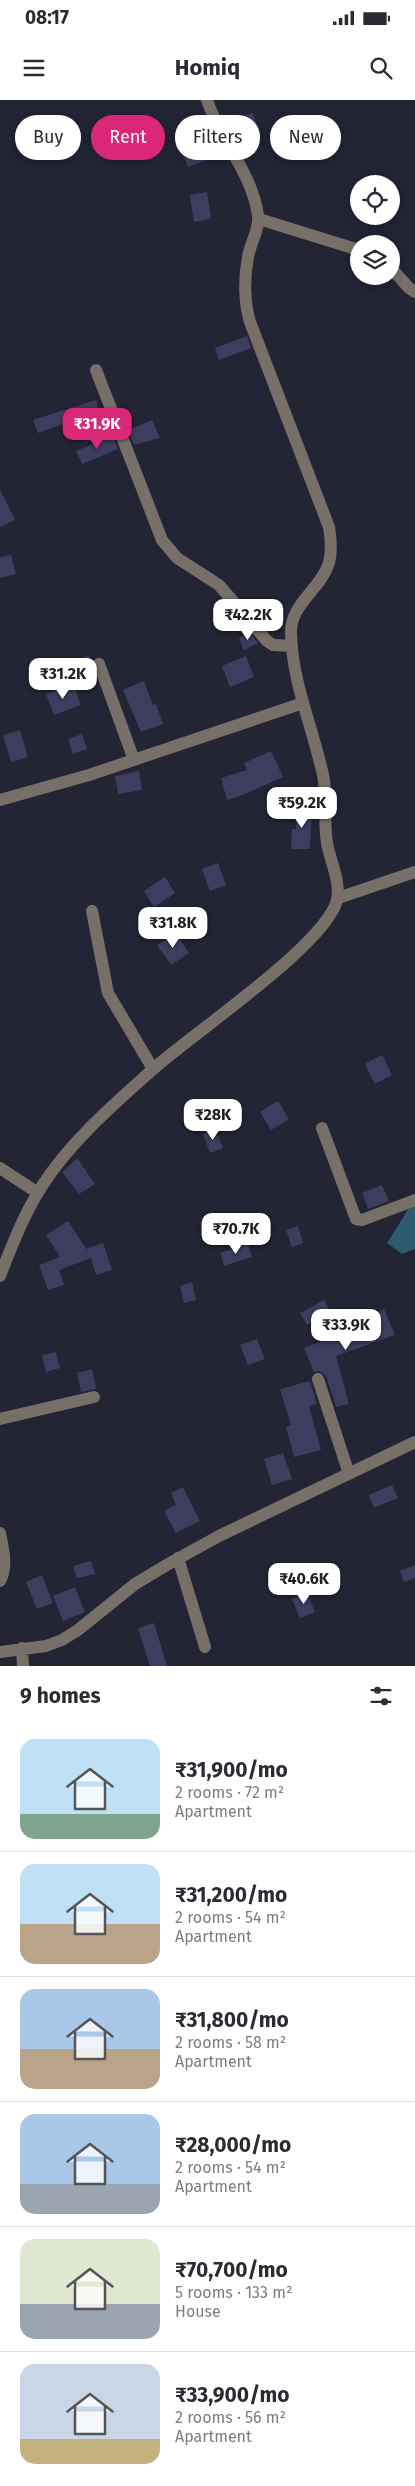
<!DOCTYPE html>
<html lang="en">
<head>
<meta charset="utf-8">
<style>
	:root { --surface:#fff; --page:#f7f7f7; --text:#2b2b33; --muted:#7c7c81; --line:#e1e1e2; --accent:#db2777 }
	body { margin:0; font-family:"Fira Sans",sans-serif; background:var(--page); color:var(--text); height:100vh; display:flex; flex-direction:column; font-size:19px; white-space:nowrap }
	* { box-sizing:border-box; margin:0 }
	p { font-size:16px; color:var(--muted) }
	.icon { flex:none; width:28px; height:28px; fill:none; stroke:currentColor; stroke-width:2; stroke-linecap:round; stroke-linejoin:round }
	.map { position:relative; height:1566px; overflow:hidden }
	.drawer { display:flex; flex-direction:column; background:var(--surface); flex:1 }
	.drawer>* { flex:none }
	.hud { position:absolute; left:15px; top:15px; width:385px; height:45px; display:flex; gap:10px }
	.fabs { position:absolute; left:350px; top:75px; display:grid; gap:10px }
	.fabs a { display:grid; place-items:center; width:50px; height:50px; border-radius:50%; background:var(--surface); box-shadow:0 2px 12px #0003; font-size:25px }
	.price { position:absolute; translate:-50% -42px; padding:0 11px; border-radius:10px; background:#fff; color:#222; font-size:16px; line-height:32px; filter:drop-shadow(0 1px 2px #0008) }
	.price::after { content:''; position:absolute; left:50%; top:30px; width:15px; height:11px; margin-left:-8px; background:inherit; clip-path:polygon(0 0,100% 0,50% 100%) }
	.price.active { background:var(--accent); color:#fff }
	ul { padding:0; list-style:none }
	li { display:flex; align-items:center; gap:15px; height:125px; padding:0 20px }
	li+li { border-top:1px solid var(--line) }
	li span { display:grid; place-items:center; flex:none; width:140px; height:100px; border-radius:15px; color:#555 }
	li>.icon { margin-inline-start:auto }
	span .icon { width:60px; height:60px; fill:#fffc; stroke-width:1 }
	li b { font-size:21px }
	h2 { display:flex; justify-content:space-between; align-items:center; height:60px; padding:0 20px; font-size:21px }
	.tag { padding:0 18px; border-radius:22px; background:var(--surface); box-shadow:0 2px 12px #0003; font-size:18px; line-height:45px }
	.tag.active { background:var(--accent); color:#fff }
	.status { display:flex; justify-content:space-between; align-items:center; height:35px; padding:0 25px; background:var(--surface); direction:ltr }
	.status svg { height:14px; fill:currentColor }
	header { display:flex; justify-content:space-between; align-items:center; height:65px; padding:0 20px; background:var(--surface); font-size:22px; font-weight:700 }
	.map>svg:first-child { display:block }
	.water { fill:#2d5a6f }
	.building { fill:#3d3d60 }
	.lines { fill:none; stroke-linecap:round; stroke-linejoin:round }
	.minor { stroke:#777069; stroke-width:12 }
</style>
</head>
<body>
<div class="status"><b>08:17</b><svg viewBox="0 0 49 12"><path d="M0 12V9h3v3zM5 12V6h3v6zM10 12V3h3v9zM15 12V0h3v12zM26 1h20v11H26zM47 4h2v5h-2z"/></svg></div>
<header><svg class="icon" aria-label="menu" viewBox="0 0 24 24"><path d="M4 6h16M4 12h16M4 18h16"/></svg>Homiq<svg class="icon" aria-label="search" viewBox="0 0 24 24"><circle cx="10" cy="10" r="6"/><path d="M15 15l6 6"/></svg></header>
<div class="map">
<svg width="415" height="1566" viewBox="0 0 415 1566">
	<rect width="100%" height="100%" fill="#232434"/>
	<path class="water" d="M415 1104V1149L402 1154 387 1143 411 1105Z"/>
	<path class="building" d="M253 13 258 28 235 35 230 20Z
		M198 31 209 59 188 67 177 40Z
		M207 92 211 119 194 122 190 95Z
		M247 236 251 248 219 260 215 248Z
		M96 300 100 315 75 322 74 320 38 333 33 320Z
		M152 320 160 338 134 345 128 330Z
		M113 336 118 349 82 364 76 351Z
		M0 390 15 420 0 427Z
		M11 455 16 474 0 478V457Z
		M250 533 258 543 244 550 239 538Z
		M89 555 93 570 76 578 69 564Z
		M246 556 254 577 230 587 222 566Z
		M144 581 153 605 156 604 163 624 141 632 123 590Z
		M73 584 81 605 54 615 46 594Z
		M20 630 28 657 11 662 3 635Z
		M82 634 87 649 73 654 68 639Z
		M271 651 283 677 245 694 227 700 221 678 247 670 244 663Z
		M139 671 142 690 118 694 115 676Z
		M296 706H312L310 749H291L292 729H296Z
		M218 763 226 785 210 791 202 769Z
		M165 777 175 793 154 807 144 791Z
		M176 833 189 853 171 865 157 845Z
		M382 955 392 975 375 984 365 964Z
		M278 1001 289 1019 271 1030 260 1012Z
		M215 1029 223 1048 210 1053 203 1034Z
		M77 1058 95 1084 79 1094 62 1072Z
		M382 1085 389 1101 368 1109 362 1093Z
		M68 1121 88 1151 87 1148 103 1143 112 1170 96 1175 91 1158 59 1170 64 1185 48 1190 39 1165 60 1157 46 1135Z
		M298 1126 303 1143 292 1147 286 1130Z
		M248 1144 252 1157 224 1166 220 1153Z
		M192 1182 196 1200 184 1203 180 1186Z
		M324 1200 331 1212 307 1225 300 1213Z
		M384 1209 395 1235 336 1256 349 1304 336 1307 326 1276 320 1271 314 1272 304 1248 368 1223 366 1217Z
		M257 1239 265 1259 248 1265 240 1245Z
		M56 1252 60 1268 46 1272 42 1255Z
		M92 1269 96 1289 81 1292 77 1273Z
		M310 1281 317 1304 309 1306 321 1350 294 1357 286 1327 291 1325 280 1289Z
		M283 1353 292 1379 272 1385 264 1359Z
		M392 1385 398 1398 374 1408 369 1395Z
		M183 1387 200 1421 176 1433 164 1411 176 1405 171 1393Z
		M91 1461 95 1474 77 1478 73 1466Z
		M415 1465V1478L404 1482 400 1471Z
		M42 1475 53 1503 37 1509 26 1482Z
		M75 1487 85 1512 63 1521 53 1496Z
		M307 1493 315 1512 300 1518 292 1499Z
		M154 1523 167 1566H150L138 1528Z"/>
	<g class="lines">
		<path class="minor" d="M259 119 359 150
			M391 168 409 188 415 192
			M96 270 162 440 177 458 219 485 267 541 273 545 292 546
			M99 564 134 660
			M0 700 89 675 303 603
			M338 798 415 772
			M92 811 108 893 153 969
			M322 1028 356 1119 362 1120 415 1100
			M0 1068 38 1093
			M0 1176C12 1145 24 1114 42 1086 70 1042 113 1005 151 971 190 935 326 845 337 800 341 783 330 760 327 743 323 720 328 698 323 675 313 628 292 582 291 533 290 504 321 489 329 463 332 451 331 439 329 427L250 222C244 202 244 177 248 157 250 144 260 128 258 116 253 74 220 40 207 0
			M318 1279 349 1374
			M0 1319 94 1297
			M0 1433C3 1449 8 1466 0 1481
			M178 1458 205 1547
			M22 1548 23 1566
			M0 1552 46 1546 62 1540 78 1530 135 1484 170 1463 219 1436 415 1342"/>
	</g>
</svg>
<div class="fabs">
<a><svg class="icon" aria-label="locate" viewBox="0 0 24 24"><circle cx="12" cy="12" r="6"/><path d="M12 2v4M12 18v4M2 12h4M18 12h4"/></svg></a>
<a><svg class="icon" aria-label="layers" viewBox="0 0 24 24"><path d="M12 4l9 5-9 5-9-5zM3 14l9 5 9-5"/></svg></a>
</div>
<b class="price active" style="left:97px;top:350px">₹31.9K</b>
<b class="price" style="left:248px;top:541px">₹42.2K</b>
<b class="price" style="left:63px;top:600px">₹31.2K</b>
<b class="price" style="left:302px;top:729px">₹59.2K</b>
<b class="price" style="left:173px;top:849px">₹31.8K</b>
<b class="price" style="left:213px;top:1041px">₹28K</b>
<b class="price" style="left:236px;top:1155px">₹70.7K</b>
<b class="price" style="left:346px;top:1251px">₹33.9K</b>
<b class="price" style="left:304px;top:1505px">₹40.6K</b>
<div class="hud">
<a class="tag">Buy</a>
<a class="tag active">Rent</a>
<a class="tag">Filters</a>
<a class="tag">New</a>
</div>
</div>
<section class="drawer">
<h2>9 homes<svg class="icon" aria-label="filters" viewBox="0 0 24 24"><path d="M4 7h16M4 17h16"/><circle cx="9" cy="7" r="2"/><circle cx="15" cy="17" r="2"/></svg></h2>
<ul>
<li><span style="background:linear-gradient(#bfe0f5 75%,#7fa58c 0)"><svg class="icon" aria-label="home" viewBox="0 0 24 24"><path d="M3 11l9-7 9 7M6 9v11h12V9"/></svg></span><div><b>₹31,900/mo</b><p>2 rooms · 72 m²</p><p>Apartment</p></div></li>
<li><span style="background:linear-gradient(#bfe0f5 60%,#b9a48a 0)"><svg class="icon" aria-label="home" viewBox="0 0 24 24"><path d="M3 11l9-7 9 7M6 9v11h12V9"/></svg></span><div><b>₹31,200/mo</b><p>2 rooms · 54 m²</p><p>Apartment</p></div></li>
<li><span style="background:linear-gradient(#a9c7e8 60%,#b9a48a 0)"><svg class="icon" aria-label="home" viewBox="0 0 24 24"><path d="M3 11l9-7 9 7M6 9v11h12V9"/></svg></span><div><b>₹31,800/mo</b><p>2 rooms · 58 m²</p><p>Apartment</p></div></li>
<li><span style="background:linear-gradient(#a9c7e8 70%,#9aa5b1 0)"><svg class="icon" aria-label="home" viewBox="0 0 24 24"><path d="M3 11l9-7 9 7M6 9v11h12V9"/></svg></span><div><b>₹28,000/mo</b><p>2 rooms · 54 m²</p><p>Apartment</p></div></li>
<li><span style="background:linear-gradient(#dfe7d0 65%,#9aa5b1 0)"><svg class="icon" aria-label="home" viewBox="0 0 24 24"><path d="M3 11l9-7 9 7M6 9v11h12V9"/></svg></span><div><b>₹70,700/mo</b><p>5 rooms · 133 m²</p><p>House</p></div></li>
<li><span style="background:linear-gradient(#c9d6e8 75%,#c2b280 0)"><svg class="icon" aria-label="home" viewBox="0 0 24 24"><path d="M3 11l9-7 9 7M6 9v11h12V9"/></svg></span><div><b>₹33,900/mo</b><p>2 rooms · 56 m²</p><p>Apartment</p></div></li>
</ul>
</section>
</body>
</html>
